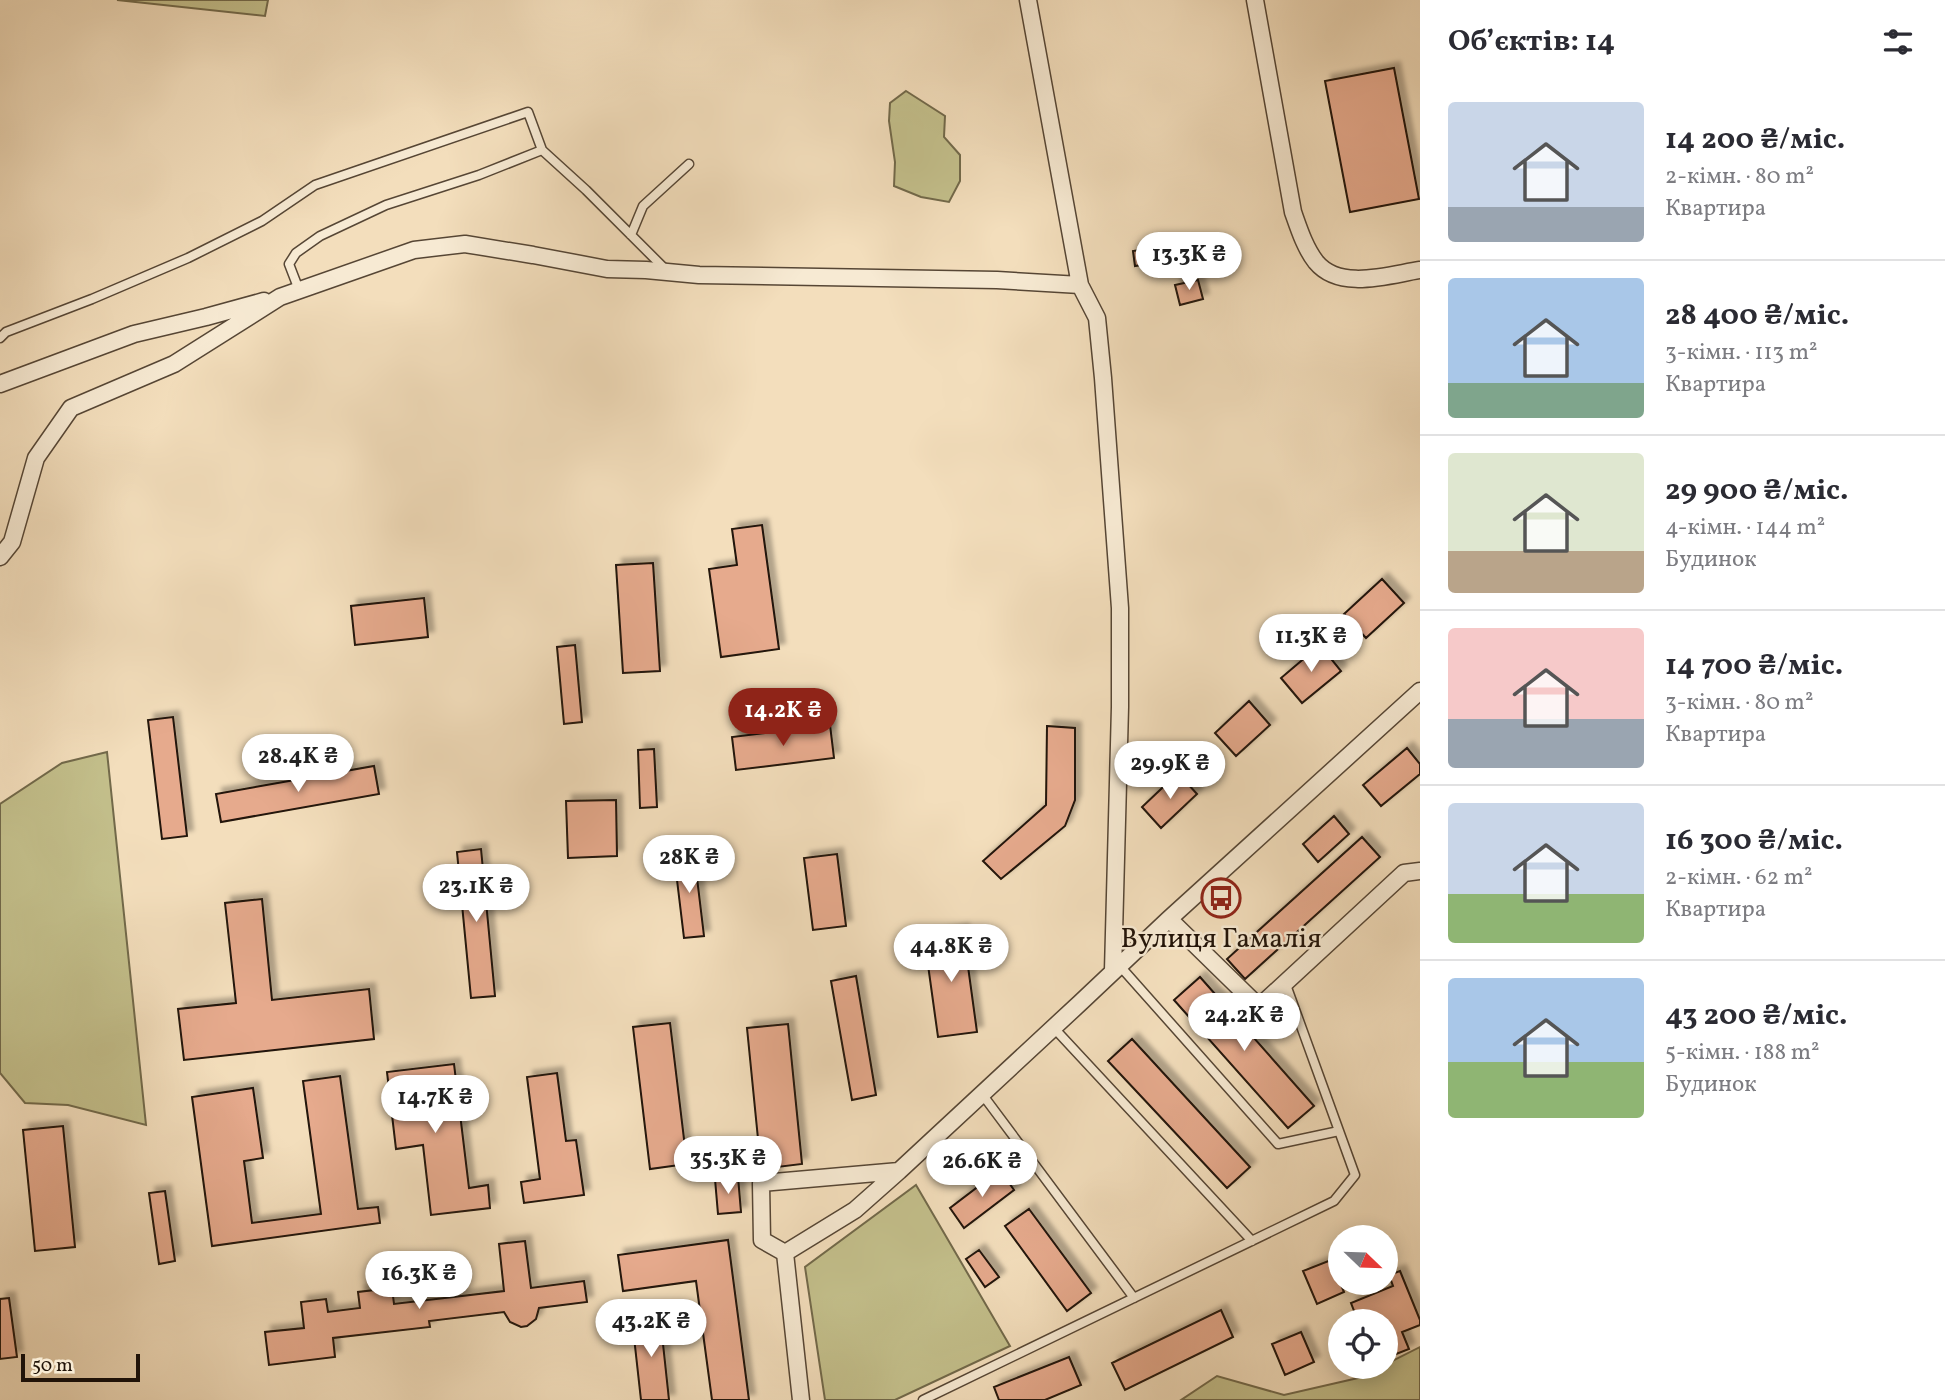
<!DOCTYPE html>
<html lang="uk">
<head>
<meta charset="utf-8">
<style>
	:root { --surface:#fff; --page:#f2f2f3; --text:#2b2b33; --muted:#7c7c81; --line:#e1e1e2; --accent:#8f2418 }
	body { margin:0; font-family:Vollkorn,serif; background:var(--page); color:var(--text); height:100vh; display:flex; flex-direction:column; font-size:26px; white-space:nowrap }
	* { box-sizing:border-box; margin:0 }
	p { font-size:23px; color:var(--muted) }
	.icon { flex:none; width:38px; height:38px; fill:none; stroke:currentColor; stroke-width:2; stroke-linecap:round; stroke-linejoin:round }
	.map { position:relative; flex:1; overflow:hidden }
	.panel { display:flex; flex-direction:column; background:var(--surface); width:525px }
	.panel>* { flex:none }
	.needle { width:46px; rotate:113deg }
	.controls { position:absolute; left:1328px; top:1225px; display:grid; gap:14px }
	.controls a { display:grid; place-items:center; width:70px; height:70px; border-radius:50%; background:var(--surface); box-shadow:0 4px 18px #0003; font-size:35px }
	.scale { position:absolute; left:21px; bottom:18px; width:119px; box-sizing:border-box; padding-left:7px; border:4px solid #211308; border-top:0; font-size:19px; line-height:24px; white-space:nowrap; color:#211308; -webkit-text-stroke:5px #f7ead3; paint-order:stroke }
	.price { position:absolute; translate:-50% -60px; padding:0 16px; border-radius:24px; background:#fff; color:#222; font-size:23px; line-height:46px; filter:drop-shadow(0 2px 4px #0008) }
	.price::after { content:''; position:absolute; left:50%; top:42px; width:21px; height:16px; margin-left:-10px; background:inherit; clip-path:polygon(0 0,100% 0,50% 100%) }
	.price.selected { background:var(--accent); color:#fff }
	ul { padding:0; list-style:none }
	li { display:flex; align-items:center; gap:21px; height:175px; padding:0 28px }
	li+li { border-top:2px solid var(--line) }
	li span { display:grid; place-items:center; flex:none; width:196px; height:140px; border-radius:7px; color:#555 }
	li>.icon { margin-inline-start:auto }
	span .icon { width:84px; height:84px; fill:#fffc; stroke-width:1 }
	li b { font-size:30px }
	h2 { display:flex; justify-content:space-between; align-items:center; height:84px; padding:0 28px; font-size:30px }
	main { display:flex; flex:1; min-height:0 }
	.map>svg:first-child { display:block }
	.green { fill:#c3bf8b; stroke:#72694a; stroke-width:2 }
	.building { fill:#e6aa8d; stroke:#211308; stroke-width:2; filter:url(#shadow) }
	.lines { fill:none; stroke-linecap:round; stroke-linejoin:round }
	.service-casing { stroke:#564635; stroke-width:11 }
	.minor-casing { stroke:#564635; stroke-width:19 }
	.service { stroke:#f7ead3; stroke-width:8 }
	.minor { stroke:#f7ead3; stroke-width:16 }
	.labels { text-anchor:middle; dominant-baseline:central; stroke-width:5; stroke-linejoin:round; paint-order:stroke }
	.poi-label { font-size:28px; fill:#211308; stroke:#f7ead3 }
</style>
</head>
<body>
<main>
<div class="map">
<svg width="1420" height="1400" viewBox="0 0 1420 1400">
	<defs>
		<filter id="shadow"><feDropShadow dx="6" dy="-6" stdDeviation="2" flood-color="#0004"/></filter>
	</defs>
	<rect width="100%" height="100%" fill="#f3debc"/>
	<filter id="stains"><feTurbulence type="fractalNoise" baseFrequency=".00286" numOctaves="4"/><feColorMatrix values="0 0 0 0 .2 0 0 0 0 .09 0 0 0 0 .02 0 0 0 .5 -.17"/></filter>
	<radialGradient id="worn" r=".72"><stop offset=".6" stop-color="#630" stop-opacity="0"/><stop offset="1" stop-color="#630" stop-opacity=".3"/></radialGradient>
	<path class="green" d="M117 0H268L265 16Z
		M906 91 945 116 944 137 960 155V181L949 202 921 197 894 186 895 162 889 121 890 103Z
		M107 752 146 1125 68 1105 25 1103 0 1073V804L62 763Z
		M916 1185 1010 1346 895 1400H825L805 1267Z
		M1420 1347V1400H1181L1217 1376 1284 1395 1358 1378 1381 1367H1386V1364Z"/>
	<path class="building" d="M1394 68 1419 199 1350 212 1325 81Z
		M1152 248 1154 263 1135 266 1133 251Z
		M1198 280 1203 299 1180 305 1175 285Z
		M762 525 779 649 721 657 709 569 737 565 732 529Z
		M653 563 660 671 623 673 616 565Z
		M1382 579 1404 603 1366 638 1344 614Z
		M424 598 428 637 355 645 351 606Z
		M575 645 582 722 564 724 557 647Z
		M1320 645 1341 671 1302 703 1281 678Z
		M1249 701 1270 725 1236 756 1215 733Z
		M173 717 187 836 162 839 148 720Z
		M830 725 834 758 736 770 732 737Z
		M1047 726 1075 728V800L1065 826 1001 879 983 861 1046 805Z
		M1407 748 1420 764V774L1381 806 1363 785Z
		M654 749 657 807 640 808 638 750Z
		M374 766 379 794 221 822 216 794Z
		M1178 773 1197 794 1161 828 1142 807Z
		M616 800 617 856 568 858 566 801Z
		M1334 816 1349 834 1318 862 1303 844Z
		M1362 837 1380 857 1245 979 1227 959Z
		M481 849 495 996 471 998 457 852Z
		M694 853 704 936 684 938 674 855Z
		M837 854 846 926 813 930 804 858Z
		M262 899 272 1000 369 989 374 1039 184 1060 178 1009 236 1003 225 903Z
		M963 930 977 1032 938 1037 924 936Z
		M856 976 876 1095 852 1100 831 981Z
		M1200 977 1314 1106 1288 1128 1174 1000Z
		M670 1023 687 1164 650 1169 633 1027Z
		M788 1024 802 1164 761 1169 747 1028Z
		M1132 1039 1250 1167 1227 1188 1108 1061Z
		M454 1064 469 1188 488 1185 490 1208 431 1215 423 1145 396 1149 387 1072Z
		M557 1073 566 1141 576 1140 584 1195 524 1203 521 1182 540 1179 527 1077Z
		M340 1076 358 1209 378 1207 380 1223 212 1246 192 1097 253 1088 263 1158 244 1161 252 1223 321 1214 303 1081Z
		M63 1126 75 1247 35 1251 23 1130Z
		M1000 1170 1014 1190 964 1228 950 1208Z
		M738 1177 741 1212 718 1214 715 1179Z
		M165 1191 175 1261 159 1264 149 1193Z
		M1029 1209 1091 1293 1067 1311 1005 1226Z
		M728 1240 749 1400H712L696 1281 623 1291 618 1255Z
		M525 1241 531 1288 584 1281 587 1302 539 1308 536 1319 527 1326 521 1327 510 1322 504 1312 429 1321 430 1327 333 1338 335 1357 269 1365 265 1332 304 1328 301 1302 326 1299 328 1312 360 1308 358 1292 392 1288 394 1304 504 1291 499 1244Z
		M979 1250 999 1277 985 1287 966 1259Z
		M1331 1260 1344 1292 1317 1304 1303 1271Z
		M1400 1271 1420 1320V1325L1402 1332 1409 1349 1386 1358V1321H1358L1351 1303 1393 1286 1389 1275Z
		M9 1298 17 1357 0 1359V1299Z
		M1221 1310 1233 1337 1125 1390 1112 1363Z
		M660 1316 669 1400H641L632 1319Z
		M1301 1332 1314 1362 1285 1375 1272 1344Z
		M1069 1357 1081 1385 1045 1400H999L994 1387Z"/>
	<g class="lines">
		<g class="service-casing">
			<path id="service" d="M631 235 643 206 689 164
				M299 290 289 264 296 253 320 236 386 205 479 175 542 150
				M0 338 6 332 92 299 188 258 262 221 315 185 528 112 542 150 586 190 667 271
				M1119 965 1278 1144 1339 1131
				M1053 1027 1252 1241
				M982 1094 1134 1298
				M923 1400 1334 1201 1355 1175 1285 982"/>
		</g>
		<g class="minor-casing">
			<path id="minor" d="M1028 0 1080 285 1097 318 1103 378 1120 608V707L1113 971
				M1255 0 1293 212C1299 229 1305 248 1316 262 1340 291 1388 275 1420 270
				M0 384 134 334 206 317 264 301
				M0 557 12 542 36 458 71 408 174 364 280 297 414 250 465 244 533 255 607 269 646 270 699 275 997 280 1080 285
				M1169 919 1259 1007 1404 873 1420 871
				M899 1171 855 1210 785 1253 762 1240 761 1183 899 1171 1080 1003 1169 919 1420 691
				M785 1253 801 1400"/>
		</g>
		<use href="#service" class="service"/>
		<use href="#minor" class="minor"/>
	</g>
	<defs>
		<g id="bus-ring" transform="scale(2.0125)"><circle r="9.5" fill="#f7ead3" stroke="#8f2418" stroke-width="1.5"/><path d="M-5-6H5V4H4V6H2V4H-2V6H-4V4H-5ZM-3.5-4V0h7V-4ZM-3.5 1.2v1.5H-2V1.2ZM2 1.2v1.5H3.5V1.2Z" fill="#8f2418"/></g>
	</defs>
	<g fill-rule="evenodd">
		<use href="#bus-ring" x="1221" y="898"/>
	</g>
	<g class="labels">
		<g class="poi-label">
			<text x="1221" y="939">Вулиця Гамалія</text>
		</g>
	</g>
	<rect width="100%" height="100%" filter="url(#stains)"/>
	<rect width="100%" height="100%" fill="url(#worn)"/>
</svg>
<div class="controls">
<a><svg class="needle" viewBox="-14 -14 28 28"><path d="M0-13l5 13h-10z" fill="#e53935"/><path d="M0 13l5-13h-10z" fill="#7c7c81"/></svg></a>
<a><svg class="icon" aria-label="locate" viewBox="0 0 24 24"><circle cx="12" cy="12" r="6"/><path d="M12 2v4M12 18v4M2 12h4M18 12h4"/></svg></a>
</div>
<div class="scale">50 m</div>
<b class="price" style="left:1189px;top:292px">13.3K ₴</b>
<b class="price" style="left:1311px;top:674px">11.3K ₴</b>
<b class="price selected" style="left:783px;top:748px">14.2K ₴</b>
<b class="price" style="left:298px;top:794px">28.4K ₴</b>
<b class="price" style="left:1170px;top:801px">29.9K ₴</b>
<b class="price" style="left:689px;top:895px">28K ₴</b>
<b class="price" style="left:476px;top:924px">23.1K ₴</b>
<b class="price" style="left:951px;top:984px">44.8K ₴</b>
<b class="price" style="left:1244px;top:1053px">24.2K ₴</b>
<b class="price" style="left:435px;top:1135px">14.7K ₴</b>
<b class="price" style="left:728px;top:1196px">35.3K ₴</b>
<b class="price" style="left:982px;top:1199px">26.6K ₴</b>
<b class="price" style="left:419px;top:1311px">16.3K ₴</b>
<b class="price" style="left:651px;top:1359px">43.2K ₴</b>
</div>
<section class="panel">
<h2>Об’єктів: 14<svg class="icon" aria-label="filters" viewBox="0 0 24 24"><path d="M4 7h16M4 17h16"/><circle cx="9" cy="7" r="2"/><circle cx="15" cy="17" r="2"/></svg></h2>
<ul>
<li><span style="background:linear-gradient(#c9d6e8 75%,#9aa5b1 0)"><svg class="icon" aria-label="home" viewBox="0 0 24 24"><path d="M3 11l9-7 9 7M6 9v11h12V9"/></svg></span><div><b>14 200 ₴/міс.</b><p>2-кімн. · 80 m²</p><p>Квартира</p></div></li>
<li><span style="background:linear-gradient(#a9c7e8 75%,#7fa58c 0)"><svg class="icon" aria-label="home" viewBox="0 0 24 24"><path d="M3 11l9-7 9 7M6 9v11h12V9"/></svg></span><div><b>28 400 ₴/міс.</b><p>3-кімн. · 113 m²</p><p>Квартира</p></div></li>
<li><span style="background:linear-gradient(#dfe7d0 70%,#b9a48a 0)"><svg class="icon" aria-label="home" viewBox="0 0 24 24"><path d="M3 11l9-7 9 7M6 9v11h12V9"/></svg></span><div><b>29 900 ₴/міс.</b><p>4-кімн. · 144 m²</p><p>Будинок</p></div></li>
<li><span style="background:linear-gradient(#f6c9c9 65%,#9aa5b1 0)"><svg class="icon" aria-label="home" viewBox="0 0 24 24"><path d="M3 11l9-7 9 7M6 9v11h12V9"/></svg></span><div><b>14 700 ₴/міс.</b><p>3-кімн. · 80 m²</p><p>Квартира</p></div></li>
<li><span style="background:linear-gradient(#c9d6e8 65%,#8fb573 0)"><svg class="icon" aria-label="home" viewBox="0 0 24 24"><path d="M3 11l9-7 9 7M6 9v11h12V9"/></svg></span><div><b>16 300 ₴/міс.</b><p>2-кімн. · 62 m²</p><p>Квартира</p></div></li>
<li><span style="background:linear-gradient(#a9c7e8 60%,#8fb573 0)"><svg class="icon" aria-label="home" viewBox="0 0 24 24"><path d="M3 11l9-7 9 7M6 9v11h12V9"/></svg></span><div><b>43 200 ₴/міс.</b><p>5-кімн. · 188 m²</p><p>Будинок</p></div></li>
</ul>
</section>
</main>
</body>
</html>
